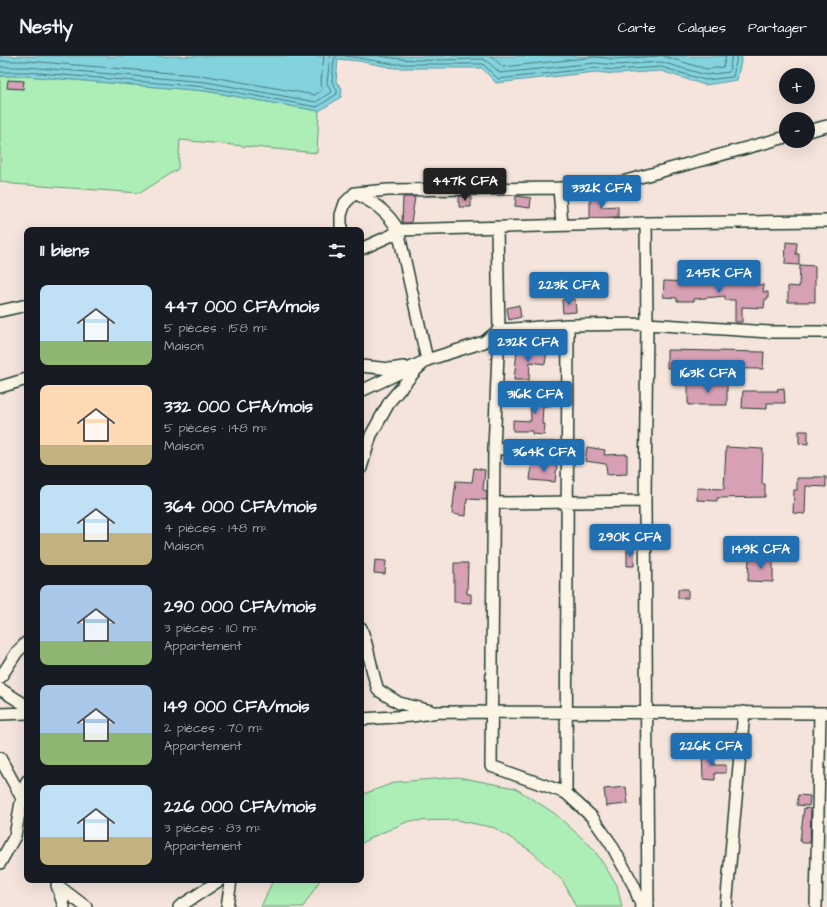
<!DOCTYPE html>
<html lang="fr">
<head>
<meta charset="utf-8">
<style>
	:root { --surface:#171b24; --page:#20242c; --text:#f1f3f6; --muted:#9ea1a6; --line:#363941; --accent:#1f6fb2 }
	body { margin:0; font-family:"Architects Daughter",sans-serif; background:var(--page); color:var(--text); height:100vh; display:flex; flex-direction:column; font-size:15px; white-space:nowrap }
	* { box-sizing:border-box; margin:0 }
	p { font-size:13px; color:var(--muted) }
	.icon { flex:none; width:22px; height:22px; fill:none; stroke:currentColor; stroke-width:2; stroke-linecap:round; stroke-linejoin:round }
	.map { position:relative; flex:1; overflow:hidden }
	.sheet { position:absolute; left:24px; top:171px; width:340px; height:656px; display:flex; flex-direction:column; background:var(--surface); border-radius:8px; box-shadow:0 4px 16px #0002 }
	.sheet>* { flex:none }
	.controls { position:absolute; left:779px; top:12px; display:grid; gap:8px }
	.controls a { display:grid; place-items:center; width:36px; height:36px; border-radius:50%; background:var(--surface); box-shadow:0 4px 16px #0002; font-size:20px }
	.price { position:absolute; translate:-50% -34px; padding:0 9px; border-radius:4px; background:var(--accent); color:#fff; font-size:13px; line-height:26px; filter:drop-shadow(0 1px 2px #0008) }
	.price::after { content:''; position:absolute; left:50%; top:24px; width:12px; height:9px; margin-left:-6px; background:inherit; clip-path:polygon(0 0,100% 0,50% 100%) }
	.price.current { background:#222; color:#fff }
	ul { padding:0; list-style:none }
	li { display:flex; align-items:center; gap:12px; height:100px; padding:0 16px }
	li span { display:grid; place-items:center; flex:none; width:112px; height:80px; border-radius:8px; color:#555 }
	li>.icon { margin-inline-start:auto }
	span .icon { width:48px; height:48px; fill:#fffc; stroke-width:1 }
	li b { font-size:17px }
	h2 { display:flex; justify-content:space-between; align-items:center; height:48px; padding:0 16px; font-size:17px }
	header { display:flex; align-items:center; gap:24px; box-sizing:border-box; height:56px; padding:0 20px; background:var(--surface); border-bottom:1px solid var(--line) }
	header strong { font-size:19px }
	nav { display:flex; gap:22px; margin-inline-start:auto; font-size:14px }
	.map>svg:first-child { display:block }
	.green { fill:#adeeb7; stroke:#669676 }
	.water { fill:#83d3df; stroke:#5b979b }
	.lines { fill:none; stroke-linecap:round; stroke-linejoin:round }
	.shore { stroke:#477978; stroke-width:1 }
	.building { fill:#d8a0b4; stroke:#1f3d34 }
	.street-casing { stroke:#1f3d34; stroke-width:14 }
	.street { stroke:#fcf5e5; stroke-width:11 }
</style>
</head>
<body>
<header>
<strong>Nestly</strong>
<nav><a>Carte</a><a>Calques</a><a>Partager</a></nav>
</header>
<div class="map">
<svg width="827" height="851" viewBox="0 0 827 851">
	<rect width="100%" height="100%" fill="#f5e4db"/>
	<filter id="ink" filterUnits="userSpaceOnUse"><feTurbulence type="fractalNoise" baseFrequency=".025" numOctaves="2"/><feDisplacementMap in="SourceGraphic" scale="8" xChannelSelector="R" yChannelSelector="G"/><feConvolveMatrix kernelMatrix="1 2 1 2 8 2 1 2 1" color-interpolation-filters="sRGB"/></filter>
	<g filter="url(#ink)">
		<path class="green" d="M0 20H26L205 35 319 55 317 97 180 84 178 113 140 137 13 128 0 125Z
			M458 721 515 732 554 757 593 792 617 829 622 851H576L563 825 531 795 495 772 457 764 409 765 370 782 361 788V739L396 726Z
			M273 824H320L303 851H261Z"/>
		<path class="water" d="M0 0H742L737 24 705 29 661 15 615 18 596 16 496 27 482 12H394L359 5 338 3 336 26 342 32 341 41 319 55 205 35 26 20H0Z"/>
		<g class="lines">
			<path class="shore" d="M346 0 394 8H483L498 23 596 12 615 14 661 11 705 24 733 21 737 0
				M380 0C414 7 449 3 483 3L488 6 500 17 595 7 615 9 661 6 706 19 729 16 732 0
				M491 0 503 11 595 1 615 3 658 0
				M663 0 706 13 723 11 726 0
				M0 5H28L207 20 315 39 322 34 321 25 324 0
				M0 11H27L206 26 316 46 331 36 327 27 330 0
				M0 16H27L206 31 317 51 337 38V34L332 26 334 4 337 0"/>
		</g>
		<path class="building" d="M8 24 24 25 23 33 7 32Z
			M601 139V151L618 150V161L590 162V140Z
			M459 140H471V151H459Z
			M516 140 531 142 530 152 515 150Z
			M403 141H415L411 167H402Z
			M786 186 797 187 796 198H799V209L785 208Z
			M800 209 815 210V246H788V230L799 231Z
			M664 225 694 226V229L735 227 764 229 763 236H768V243H765L764 252 742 251V266H735V244H725V240L694 243V245H677V242L663 241Z
			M575 243 576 256 563 257 562 244Z
			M519 249 521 261 509 264 507 252Z
			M534 293 547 295 545 308 530 306 529 324H514L517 294 534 295Z
			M667 294 764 296 763 313 667 312Z
			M688 328H727V349H688Z
			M784 332 785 347H767V353L742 352 743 335H778L777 333Z
			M530 338H553L552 350H543L542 368H545L544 379 532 378V375H513V364L531 365Z
			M799 375H808V388L799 387Z
			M587 391 605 394 604 399 627 398V418L607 419 606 408 585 405Z
			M726 391 763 393 762 428H765V441L717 442V445L697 444V432L724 433Z
			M532 408 557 409 555 426 530 424Z
			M474 412 485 414 483 434 487 435V444L467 443 466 460 452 458 456 425 472 426Z
			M814 421H826V431L806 430 805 458 793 457 794 434H797V422H814Z
			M627 494H634V510H627Z
			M749 502H773V526L748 525Z
			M375 504 386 505 385 518 374 517Z
			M454 507H468L467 538H471V547L454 546Z
			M678 533H688V542H678Z
			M702 697 715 698 714 709H726V717H715V724L703 723Z
			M626 731 628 748 606 750 604 733Z
			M798 739 810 740 809 750 797 749Z
			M804 752 811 753 810 787H803L800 785Z"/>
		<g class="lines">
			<g class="street-casing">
				<path id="street" d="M808 75 827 70
					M355 137C373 146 388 156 398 174L427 304 361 335
					M646 167 647 268 645 445 648 851
					M562 169 559 132H600L786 81
					M497 171 499 274 494 393 491 710 566 737 592 761 611 788 634 830 642 851
					M341 174V159L345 147 355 137 388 134 559 132
					M361 193 392 179 398 174 646 167 827 165
					M0 255 27 249
					M361 310 390 313 404 311
					M0 331 27 323
					M494 393 567 392
					M361 412 371 379 390 345 416 314 427 304 484 286 499 274 568 269 647 268 770 276H827
					M494 447 645 445
					M361 572C369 593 371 614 378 634L399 647 431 655
					M0 622 17 596 27 586
					M0 633 27 650
					M0 658 27 657
					M361 663 412 660 438 656 827 657
					M0 702 23 744
					M566 737 568 269
					M0 807 15 780 22 741 27 725
					M57 829 86 851
					M57 829 64 851
					M179 851 220 824
					M227 851 231 824
					M726 851 744 656
					M816 851 820 657"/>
			</g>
			<use href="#street" class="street"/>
		</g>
	</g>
</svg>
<div class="controls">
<a>+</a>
<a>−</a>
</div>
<b class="price current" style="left:465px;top:146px">447K CFA</b>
<b class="price" style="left:602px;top:153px">332K CFA</b>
<b class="price" style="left:719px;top:238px">245K CFA</b>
<b class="price" style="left:569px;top:250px">223K CFA</b>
<b class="price" style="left:528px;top:307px">232K CFA</b>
<b class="price" style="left:708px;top:338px">163K CFA</b>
<b class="price" style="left:535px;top:359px">316K CFA</b>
<b class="price" style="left:544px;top:417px">364K CFA</b>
<b class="price" style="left:630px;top:502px">290K CFA</b>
<b class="price" style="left:761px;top:514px">149K CFA</b>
<b class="price" style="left:711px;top:711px">226K CFA</b>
<section class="sheet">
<h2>11 biens<svg class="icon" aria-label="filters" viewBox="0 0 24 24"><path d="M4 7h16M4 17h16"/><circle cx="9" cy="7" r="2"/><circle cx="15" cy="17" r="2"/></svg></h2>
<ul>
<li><span style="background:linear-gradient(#bfe0f5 70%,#8fb573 0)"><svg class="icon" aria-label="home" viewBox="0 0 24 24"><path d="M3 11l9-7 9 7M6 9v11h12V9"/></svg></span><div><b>447 000 CFA/mois</b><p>5 pièces · 158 m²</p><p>Maison</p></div></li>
<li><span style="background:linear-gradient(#ffd9b3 75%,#c2b280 0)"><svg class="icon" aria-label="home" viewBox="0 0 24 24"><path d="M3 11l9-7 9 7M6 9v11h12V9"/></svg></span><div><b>332 000 CFA/mois</b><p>5 pièces · 148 m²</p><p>Maison</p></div></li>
<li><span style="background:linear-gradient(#bfe0f5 60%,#c2b280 0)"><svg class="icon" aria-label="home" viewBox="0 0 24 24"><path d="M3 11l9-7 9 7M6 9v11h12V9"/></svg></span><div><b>364 000 CFA/mois</b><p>4 pièces · 148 m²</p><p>Maison</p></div></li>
<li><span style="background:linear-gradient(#a9c7e8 70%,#8fb573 0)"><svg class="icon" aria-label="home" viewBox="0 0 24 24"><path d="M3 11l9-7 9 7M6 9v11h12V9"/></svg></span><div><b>290 000 CFA/mois</b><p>3 pièces · 110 m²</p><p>Appartement</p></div></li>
<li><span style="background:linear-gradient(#a9c7e8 60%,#8fb573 0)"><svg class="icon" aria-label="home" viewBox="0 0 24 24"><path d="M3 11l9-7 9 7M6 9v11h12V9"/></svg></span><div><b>149 000 CFA/mois</b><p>2 pièces · 70 m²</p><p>Appartement</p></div></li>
<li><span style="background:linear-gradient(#bfe0f5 65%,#c2b280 0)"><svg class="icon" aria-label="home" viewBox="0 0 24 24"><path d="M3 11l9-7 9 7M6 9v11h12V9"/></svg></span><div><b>226 000 CFA/mois</b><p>3 pièces · 83 m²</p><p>Appartement</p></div></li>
</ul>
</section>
</div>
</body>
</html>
